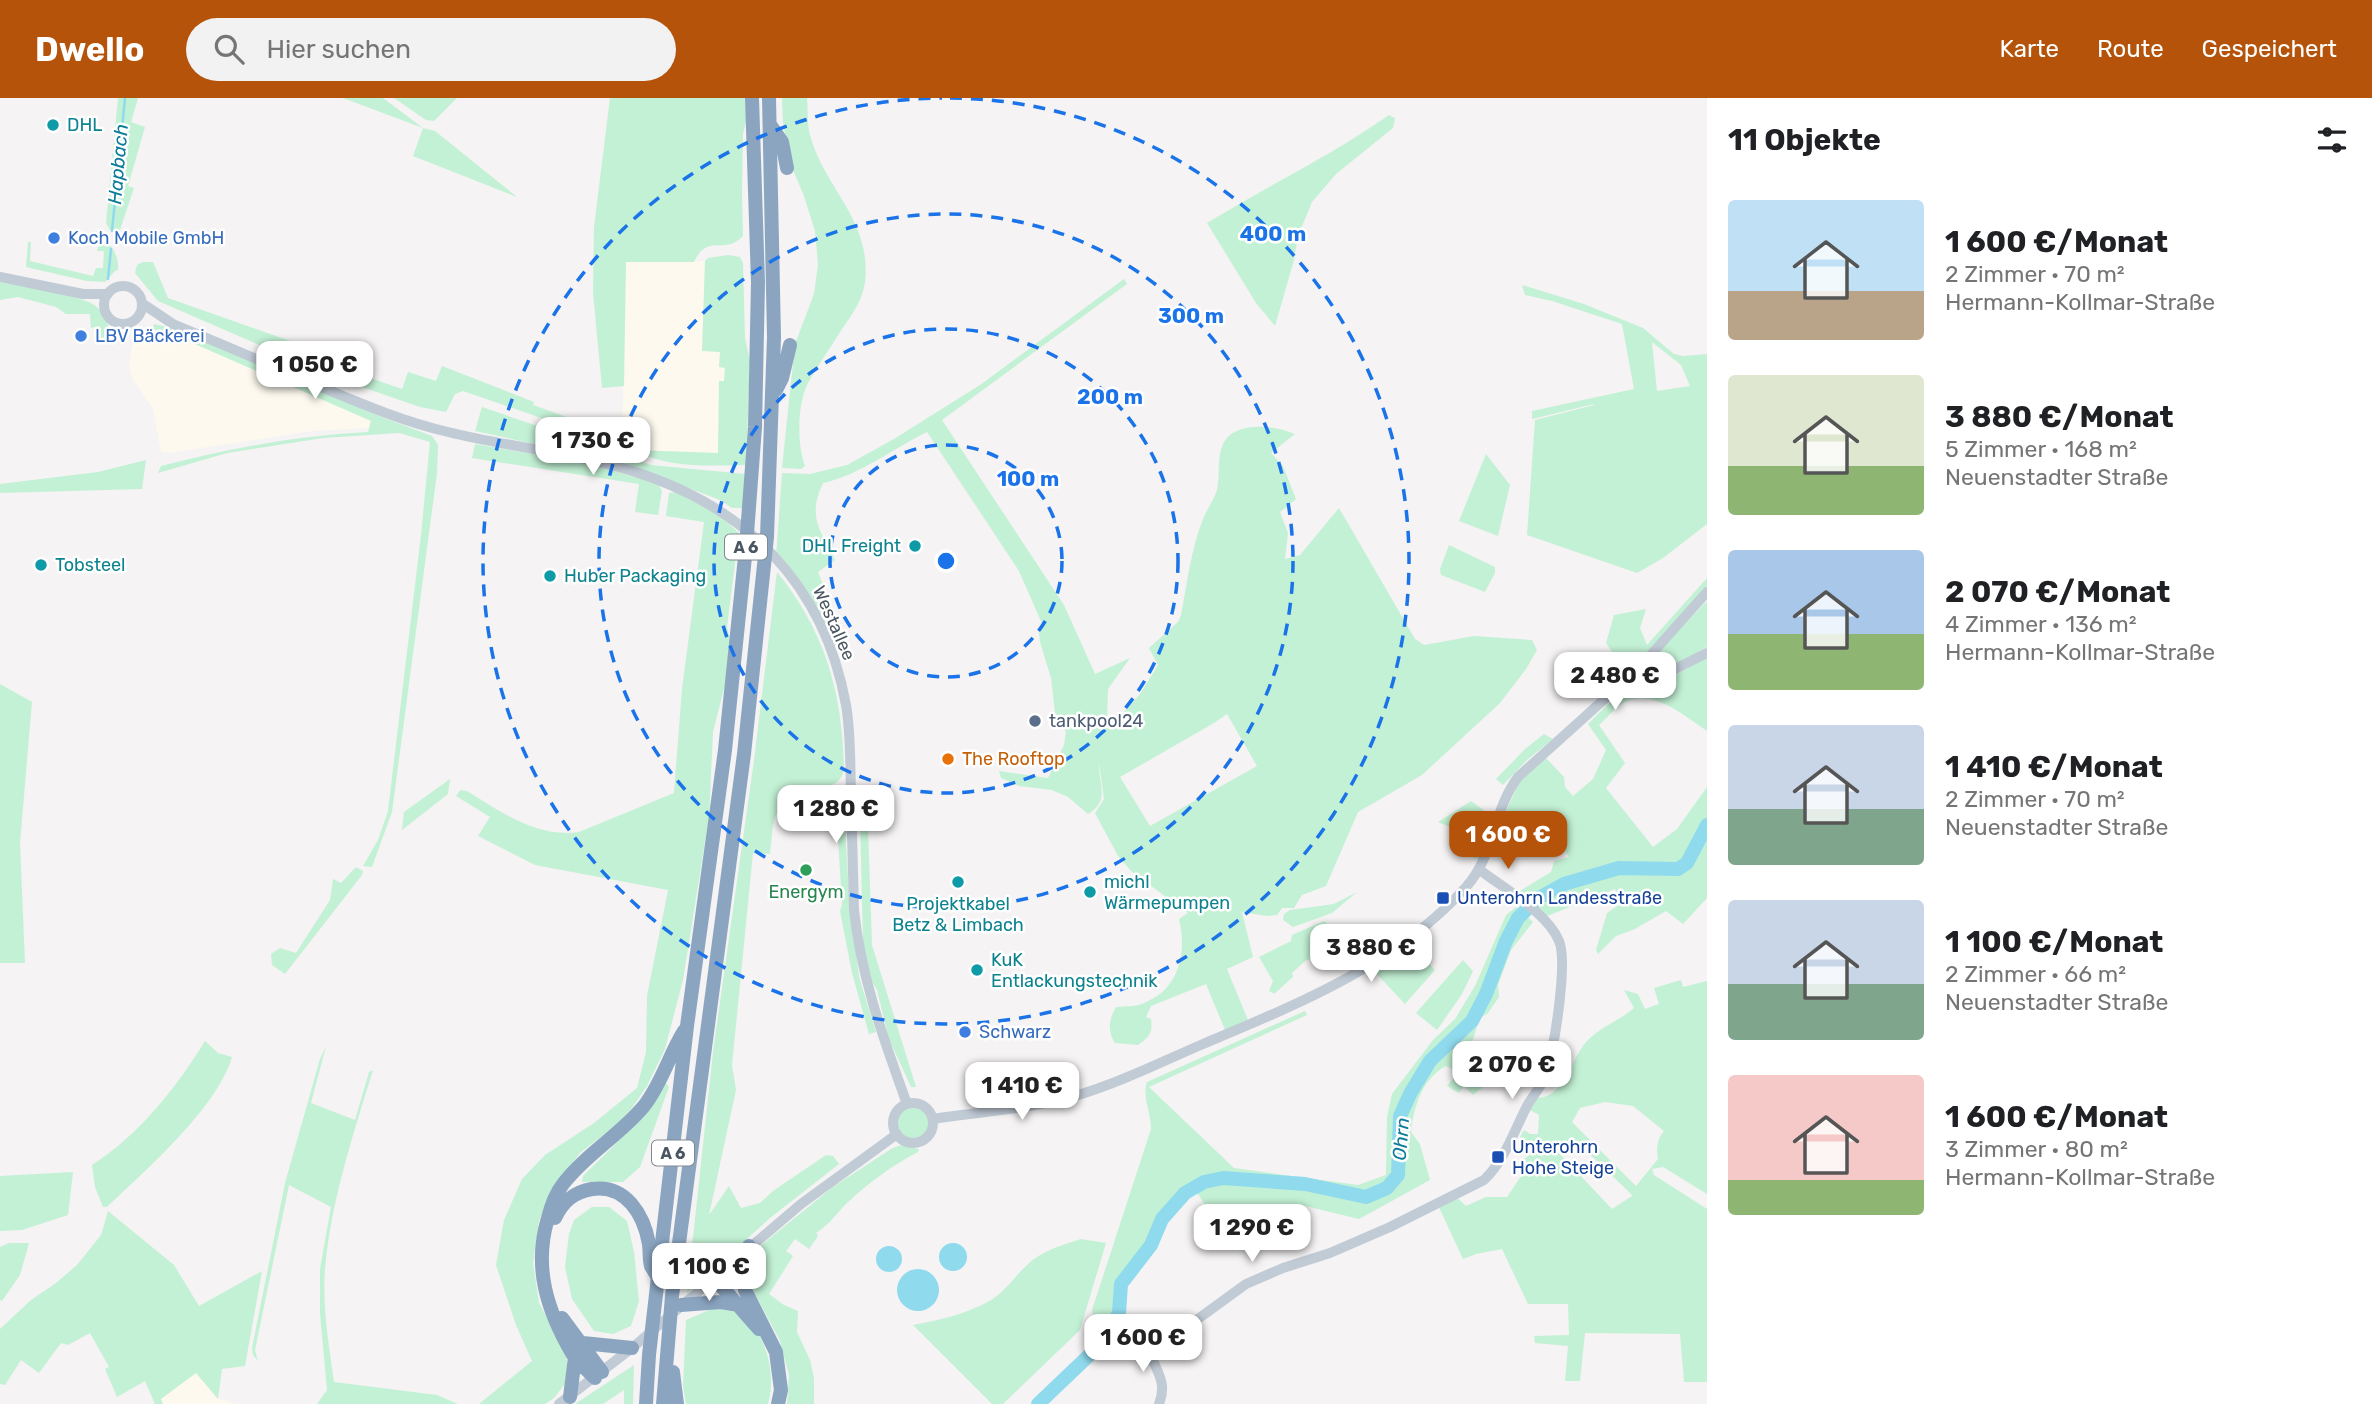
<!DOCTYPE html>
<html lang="de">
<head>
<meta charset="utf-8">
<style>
	:root { --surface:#fff; --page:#f2f2f2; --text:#202124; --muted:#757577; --accent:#b45309 }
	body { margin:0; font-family:Rubik,sans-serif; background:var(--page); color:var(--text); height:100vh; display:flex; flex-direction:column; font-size:26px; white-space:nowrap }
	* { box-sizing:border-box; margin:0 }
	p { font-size:23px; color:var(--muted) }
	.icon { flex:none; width:38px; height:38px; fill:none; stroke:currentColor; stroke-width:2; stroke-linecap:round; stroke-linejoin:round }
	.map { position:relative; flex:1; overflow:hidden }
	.drawer { display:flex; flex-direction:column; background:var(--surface); width:665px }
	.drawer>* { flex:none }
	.price { position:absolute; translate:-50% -60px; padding:0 16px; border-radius:14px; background:#fff; color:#222; font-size:23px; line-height:46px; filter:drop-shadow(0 2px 4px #0008) }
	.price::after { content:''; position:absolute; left:50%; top:42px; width:21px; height:16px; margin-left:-10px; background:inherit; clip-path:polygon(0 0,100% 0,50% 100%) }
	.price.current { background:var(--accent); color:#fff }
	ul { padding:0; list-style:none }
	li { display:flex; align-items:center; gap:21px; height:175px; padding:0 21px }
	li span { display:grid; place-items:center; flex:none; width:196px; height:140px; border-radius:7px; color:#555 }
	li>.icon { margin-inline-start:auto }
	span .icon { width:84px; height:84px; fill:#fffc; stroke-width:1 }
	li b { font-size:30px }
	h2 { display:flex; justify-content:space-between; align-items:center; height:84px; padding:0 21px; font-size:30px }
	header { display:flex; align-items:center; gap:42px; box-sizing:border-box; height:98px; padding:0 35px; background:var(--accent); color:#fff }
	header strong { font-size:33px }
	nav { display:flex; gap:38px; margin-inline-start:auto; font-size:24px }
	.search { width:490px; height:63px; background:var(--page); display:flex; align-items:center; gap:18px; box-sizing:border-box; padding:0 24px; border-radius:38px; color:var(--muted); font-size:26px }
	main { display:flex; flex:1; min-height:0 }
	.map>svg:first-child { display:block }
	.commercial { fill:#fdf9ef }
	.green { fill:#c3f1d5; fill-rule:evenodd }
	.water { fill:#90daee }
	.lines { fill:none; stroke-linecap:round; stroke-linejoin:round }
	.stream { stroke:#90daee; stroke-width:2.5 }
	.river { stroke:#90daee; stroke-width:14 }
	.secondary { stroke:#c1cbd6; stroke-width:10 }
	.highway { stroke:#8ba5c1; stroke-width:14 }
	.ring { fill:none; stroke:#1a73e8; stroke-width:3.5; stroke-dasharray:12 9 }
	.culture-dot { fill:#0f9aa8; stroke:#fff; stroke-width:2.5 }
	.shop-dot { fill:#3f7fe0; stroke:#fff; stroke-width:2.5 }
	.service-dot { fill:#5c6f8a; stroke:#fff; stroke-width:2.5 }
	.food-dot { fill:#e8710a; stroke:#fff; stroke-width:2.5 }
	.leisure-dot { fill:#2e9e5b; stroke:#fff; stroke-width:2.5 }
	.transit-dot { fill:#1a4fb4; stroke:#fff; stroke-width:2.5 }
	.labels { text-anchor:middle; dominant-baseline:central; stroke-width:5; stroke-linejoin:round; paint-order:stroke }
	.shield { fill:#fff; stroke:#808990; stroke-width:2 }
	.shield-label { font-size:16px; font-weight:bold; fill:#4a5661 }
	.culture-label { font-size:18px; fill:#0d838f; stroke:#fff; text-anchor:start }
	.shop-label { font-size:18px; fill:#366cbe; stroke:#fff; text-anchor:start }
	.street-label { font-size:18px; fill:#4a5661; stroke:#fff }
	.service-label { font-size:18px; fill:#4e5e75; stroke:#fff; text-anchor:start }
	.food-label { font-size:18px; fill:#c56008; stroke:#fff; text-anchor:start }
	.leisure-label { font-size:18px; fill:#27864d; stroke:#fff }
	.transit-label { font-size:18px; fill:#164399; stroke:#fff; text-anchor:start }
	.water-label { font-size:19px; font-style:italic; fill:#0c7c9b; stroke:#fff }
	.centre { fill:#1a73e8; stroke:#fff; stroke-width:3.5 }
	.ring-label { font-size:21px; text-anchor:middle; font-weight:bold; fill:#1a73e8; stroke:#fff; stroke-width:5; stroke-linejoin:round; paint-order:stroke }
</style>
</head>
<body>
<header>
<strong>Dwello</strong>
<div class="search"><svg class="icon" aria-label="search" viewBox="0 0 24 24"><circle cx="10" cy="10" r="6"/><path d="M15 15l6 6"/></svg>Hier suchen</div>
<nav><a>Karte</a><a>Route</a><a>Gespeichert</a></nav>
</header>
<main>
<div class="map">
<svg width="1707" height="1306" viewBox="0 0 1707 1306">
	<rect width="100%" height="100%" fill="#f5f3f3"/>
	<path class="commercial" d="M705 163 702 252 720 254 725 269 724 283 719 284 718 355 633 352 622 348 626 164Z
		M153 232 165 233 371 322 369 330 313 333 169 355 161 354 153 311 132 280 129 267 133 244 141 236Z
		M196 1275 218 1301 238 1306H163L161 1301Z"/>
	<path class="green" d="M118 0H138L131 24 145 29 128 88 134 90 119 135 110 132 106 125Z
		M343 0H383L423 30 435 33 517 99 413 58 423 30Z
		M394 0H457L434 23 426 22Z
		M610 0H745L747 19 743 36 742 96 743 138C725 158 708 134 694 164H626L624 288 602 290 593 195 594 129Z
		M782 0H807C808 12 807 26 810 37 824 90 872 122 865 184 863 201 852 217 842 231 831 249 818 267 808 285 797 306 797 347 805 368L801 371 782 370 795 246 814 196 818 166 815 133 804 98 791 67 783 25Z
		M1389 17 1395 20 1393 30 1336 76 1312 104 1298 138 1294 162 1275 228 1256 205 1207 125C1267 88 1331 58 1389 17Z
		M104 143C114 148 119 161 118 172L115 173 105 184 87 183 26 169 28 144H31L30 163 93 178 96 170H103L104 153H97L99 146Z
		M728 157 740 159 743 165 745 240 750 263 746 367C707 368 668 370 633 352L718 355 719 283H724L725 270 719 269 720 254 702 253 705 163 708 160Z
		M143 164H153L168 200 310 250 307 258 402 291 408 274 436 283 442 268 534 304 533 307 589 327 592 321 596 322 598 332 591 337 463 293 455 296 446 314 420 309 333 279 158 203 135 175 137 167Z
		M1124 181 1127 186 942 322 1064 507 1095 576 1130 560 1108 591 1107 622H1117L1140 596 1158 567 1149 550 1178 524 1181 517C1187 486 1191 451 1203 421 1207 411 1214 402 1217 392 1221 376 1215 352 1228 339 1243 324 1277 328 1295 336L1271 355 1283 368 1296 401 1280 414 1288 435 1285 461 1300 457 1339 410 1415 541 1424 547 1474 538 1532 542 1537 552 1526 571 1500 605 1422 677 1358 714 1326 788 1302 797 1294 810H1282L1277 817 1267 818 1242 814 1253 859 1227 871 1248 922 1225 932 1206 886 1151 908 1146 919 1151 921C1153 935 1149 939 1138 947L1115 945C1107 933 1109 921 1116 909 1125 908 1136 909 1144 905 1180 891 1187 854 1179 821L1188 815 1132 774 1118 758 1095 715 1104 701 1099 665C1098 686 1111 702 1088 716L1068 699 1052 692 1019 688 1001 680 999 673 1048 680 1064 647 1066 634 1055 615 1051 580 1040 544 1039 535 1043 528 1019 473 927 334C892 351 862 376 823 385 807 419 820 432 835 462L818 474 838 524 843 545 829 549 776 459 782 375 810 376 847 367 894 341 980 287ZM1227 616 1257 668 1150 728 1120 679 1214 625Z
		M0 184C20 188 86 197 98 210 102 215 109 229 112 235H107V240L95 241V229L91 230 90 216H66L56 209 18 199 0 202Z
		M1522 187 1584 206 1643 230 1674 256 1683 258 1707 256V426L1663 460 1637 475 1527 437 1535 322 1594 307V306L1532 321V313L1634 291 1622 226 1552 203 1525 197ZM1652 244 1681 267 1690 288 1657 293Z
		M154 226 175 231 379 318 432 338 438 347 437 375 392 714 372 769 363 768 378 742 388 713 421 437 430 344 399 335 323 340 227 355 158 375 161 368C231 350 296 338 368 334L371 323 165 233 153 232Z
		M482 309 651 367 745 376 743 410H732L720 402 678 386 590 358 475 333Z
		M475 346 590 366 658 386 662 393 658 417 635 414 639 386 472 360Z
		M1486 356 1510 387 1498 438 1459 423Z
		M146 362 142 391 0 395V386L98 374Z
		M676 394 719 417 739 435 727 529 733 555 713 634 709 719 683 882 665 951 647 988 632 1010 615 1028 580 1055 554 1089 539 1123 533 1165 539 1205 564 1251 569 1271 565 1286 554 1300 545 1306H479L532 1263 516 1227 496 1167 504 1122 522 1081 545 1057 594 1025 637 990 646 954 647 898 668 792 535 767 478 738 490 719 456 698 460 692 467 693C501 714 537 740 579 734L674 695 682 591 704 424 666 418 669 395Z
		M1449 447 1495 469V475L1485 494 1441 477 1440 471Z
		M777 474C825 533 843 596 844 672 838 700 797 683 778 713 771 724 772 743 770 756L753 755 732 967 736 992 709 1117 729 1088 741 1110 760 1105 773 1093 826 1057 833 1058 839 1066 770 1120 687 1195 713 954 754 662Z
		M1707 480V489L1627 575 1606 545 1614 517 1646 511 1640 530 1647 547Z
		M1707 503V549L1662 574H1655L1650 570 1656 556Z
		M1707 560V633C1683 617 1649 587 1620 607 1612 613 1606 621 1599 627L1625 665 1606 690 1653 749 1677 731 1707 689V800L1683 826 1666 813 1635 831 1616 838 1598 856 1596 852 1607 815 1623 804 1615 791 1547 818 1520 793 1551 774 1554 763 1569 759 1542 721 1532 718 1521 730 1513 727 1509 741 1500 738 1506 713 1520 683 1546 660 1564 679 1565 689 1573 698 1593 681 1606 652 1588 626 1638 576 1648 585 1665 587 1677 576Z
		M0 586 32 604 20 745 25 865H0Z
		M1544 636 1553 641 1527 662 1503 687 1496 681 1525 651Z
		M450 681 448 696 402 732 404 714Z
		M1471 703 1493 719 1490 742 1481 761 1473 760 1479 742 1438 724Z
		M836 707 845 727 849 797 859 879 876 934 869 936 852 875 840 813 842 807Z
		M865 712 868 729 872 847 916 989H911L889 941 877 892 870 881 863 844 860 720Z
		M356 769 363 773 362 777 285 876 272 867 271 856 280 850 296 855 330 802 333 781 341 785Z
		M1357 794 1332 815 1293 829 1283 822 1284 816 1290 812 1334 806Z
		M1516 809 1533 824 1511 852 1498 887 1499 899 1488 915 1479 921 1473 942 1462 954 1452 960 1473 975H1483V989L1473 997 1464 988 1459 995 1447 988 1458 974 1446 968C1422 981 1414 1008 1411 1034L1420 1046 1430 1082 1359 1121 1301 1107 1241 1108 1210 1115 1198 1096H1186L1160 1131 1152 1157 1119 1195 1112 1227 1106 1236 1096 1230 1092 1212 1151 1031C1151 1012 1142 1001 1147 984L1305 913 1307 917 1149 989 1234 1070 1358 1087 1386 1077 1387 1019 1392 996 1433 942 1455 921 1475 888 1506 817Z
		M1324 823 1357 852 1366 855 1371 860 1350 873 1327 856 1305 863 1292 875 1293 879 1274 896 1269 893 1273 883 1259 859 1291 843 1292 837Z
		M1412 848 1435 872 1405 906 1373 872Z
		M1463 862 1473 873 1462 896 1437 932 1416 915Z
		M1681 882 1683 889 1707 883V1096L1663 1069 1652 1071 1654 1077 1707 1111V1284H1684L1680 1236 1585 1235 1580 1283H1565L1568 1248 1535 1245 1534 1238 1569 1237 1568 1206H1528L1502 1151 1476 1156 1463 1161 1437 1105 1453 1096 1466 1108 1486 1099H1507L1524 1074 1517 1066 1531 1056 1520 1039 1524 1032 1530 1036H1538L1539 1017 1526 1010 1532 999C1563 1007 1571 957 1589 941 1603 928 1620 922 1634 910L1624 892 1638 896 1645 911 1659 906 1654 890ZM1605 1004 1633 1008 1664 1033C1657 1041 1656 1051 1658 1061L1636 1088 1572 1024 1580 1010ZM1572 1039 1632 1097V1098L1612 1111 1558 1054Z
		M205 943 218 955 232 959C217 1010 146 1072 107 1109H103L95 1089 92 1067C138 1038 177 989 205 943Z
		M326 948 311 1005 355 1022 369 974 373 972C353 1037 331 1103 325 1171 322 1208 329 1247 334 1284L437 1297 458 1306H317L327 1292 320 1216V1171L331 1109 289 1087 255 1252 258 1263 253 1257 252 1250 285 1085 320 961Z
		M665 984 669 989 640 1069 623 1084H582L583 1078 651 1011Z
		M893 1025a20 20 0 1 1 40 0a20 20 0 1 1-40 0Z
		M901 1047 919 1051 918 1054C893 1067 868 1085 847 1105 836 1116 829 1127 816 1135L818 1138 809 1151 795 1141 786 1153 793 1158 769 1196 784 1207 798 1213 797 1234 810 1262 814 1280V1306H787L789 1277 780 1243 754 1194 751 1182 750 1171 759 1149 833 1089 891 1051Z
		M73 1074 68 1117 22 1132 0 1133V1078Z
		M592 1109H609L627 1123 634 1154 639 1203 631 1228 613 1236 594 1233 572 1201 565 1169 569 1136 574 1122Z
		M108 1113 174 1167 199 1208 262 1173 245 1268 222 1271 218 1301 196 1275 161 1301 163 1306H155L145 1283 117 1299 105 1271 109 1269 90 1235 68 1247 61 1245 39 1275 21 1262 5 1287 0 1286V1231L31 1202 56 1185 77 1167 101 1137Z
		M1081 1141 1106 1145 1080 1232 1003 1306H992L913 1227C940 1222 967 1216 991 1202 1006 1193 1015 1178 1027 1167 1041 1153 1062 1147 1081 1141Z
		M9 1145H29L20 1177 2 1203 0 1202V1149Z
		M714 1210C721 1211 731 1210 736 1213 766 1230 777 1276 768 1306H686L683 1288 686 1222Z
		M634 1267 633 1306H624V1292L603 1306H575Z"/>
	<path class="water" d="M939 1159a14 14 0 1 1 28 0a14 14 0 1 1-28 0Z
		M876 1161a13 13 0 1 1 26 0a13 13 0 1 1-26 0Z
		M897 1192a21 21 0 1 1 42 0a21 21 0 1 1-42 0Z"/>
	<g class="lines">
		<path class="stream" d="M112 133 125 0
			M108 181 111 151"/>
		<path class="river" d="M1038 1306 1102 1245 1119 1215 1121 1186 1151 1147 1162 1121 1185 1095 1204 1084 1223 1080 1305 1086 1366 1099 1387 1090 1398 1077 1400 1018 1411 994 1430 963 1472 923 1486 896 1506 843 1518 820 1537 801 1564 786 1619 770 1678 771 1687 765 1707 727"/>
		<path class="secondary" d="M0 179 83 196H108
			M104 207a19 19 0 1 1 38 0a19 19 0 1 1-38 0Z
			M143 206 173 226C219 245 264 264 309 284 355 303 400 323 448 334 508 349 570 354 629 372 745 407 824 485 846 607 851 636 850 667 851 696 852 735 853 774 854 812 861 880 884 942 907 1006
			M1639 570 1653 582 1707 555
			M893 1025a20 20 0 1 1 40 0a20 20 0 1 1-40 0Z
			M933 1021C980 1014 1029 1011 1075 998 1119 985 1161 964 1203 946 1298 906 1396 867 1466 789 1495 757 1492 714 1518 679L1639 570 1707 494
			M559 1306 632 1250 801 1106 897 1036
			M1159 1306C1167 1286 1158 1275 1150 1256L1156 1245 1191 1226 1246 1186 1283 1170 1330 1155 1390 1129 1484 1082C1505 1062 1514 1033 1527 1008 1532 999 1540 990 1544 981 1554 959 1568 863 1559 843 1548 815 1503 790 1480 772"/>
		<path class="highway" d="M771 28 782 44 787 70
			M776 292 782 280 790 247
			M555 1120C563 1103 574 1094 592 1091 626 1086 644 1117 649 1146 650 1153 649 1161 651 1168 653 1172 657 1177 659 1182
			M749 1148 744 1169 745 1192 776 1254 781 1292 778 1306
			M716 1178 722 1189 759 1231
			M681 1207 721 1204 739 1207
			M562 1220 602 1274
			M583 1245 632 1250
			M673 1274 677 1306
			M595 1280C588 1273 579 1265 573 1257 547 1213 533 1169 548 1120 551 1108 556 1095 563 1086 586 1056 620 1037 644 1008 662 985 669 957 684 933
			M570 1299 575 1259
			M646 1306 649 1257 687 928 725 652 746 449 755 329 758 185 752 0
			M663 1306 672 1198 744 656 767 439 774 239 769 0"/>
	</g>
	<g class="ring">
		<circle cx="946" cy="463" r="116"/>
		<circle cx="946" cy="463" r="232"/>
		<circle cx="946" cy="463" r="347"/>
		<path d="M950 0A463 463 0 1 1 942 0"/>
	</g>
	<g class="culture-dot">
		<circle cx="53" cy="27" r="7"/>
		<circle cx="915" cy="448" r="7"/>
		<circle cx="41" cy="467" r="7"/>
		<circle cx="550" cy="478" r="7"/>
		<circle cx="958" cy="784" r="7"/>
		<circle cx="1090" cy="794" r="7"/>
		<circle cx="977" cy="872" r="7"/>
	</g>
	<g class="shop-dot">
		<circle cx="54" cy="140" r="7"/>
		<circle cx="81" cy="238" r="7"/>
		<circle cx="965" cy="934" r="7"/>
	</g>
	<circle class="service-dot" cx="1035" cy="623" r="7"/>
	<circle class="food-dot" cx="948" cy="661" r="7"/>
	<circle class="leisure-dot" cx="806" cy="772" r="7"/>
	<g class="transit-dot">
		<rect x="1436" y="793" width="14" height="14" rx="3.5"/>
		<rect x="1491" y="1052" width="14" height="14" rx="3.5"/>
	</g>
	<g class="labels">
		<g class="shield">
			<rect x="725" y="436.5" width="42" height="25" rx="5"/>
			<rect x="652" y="1042.5" width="42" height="25" rx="5"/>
		</g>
		<g class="shield-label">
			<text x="746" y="449">A 6</text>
			<text x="673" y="1055">A 6</text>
		</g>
		<g class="culture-label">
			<text x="67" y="27">DHL</text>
			<text x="901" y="448" text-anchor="end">DHL Freight</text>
			<text x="55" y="467">Tobsteel</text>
			<text x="564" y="478">Huber Packaging</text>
			<text x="1104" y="784">michl<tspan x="1104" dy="21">Wärmepumpen</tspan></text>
			<text x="958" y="806" text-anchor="middle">Projektkabel<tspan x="958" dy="21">Betz &amp; Limbach</tspan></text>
			<text x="991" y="862">KuK<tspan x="991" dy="21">Entlackungstechnik</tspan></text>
		</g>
		<g class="shop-label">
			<text x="68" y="140">Koch Mobile GmbH</text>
			<text x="95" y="238">LBV Bäckerei</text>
			<text x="979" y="934">Schwarz</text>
		</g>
		<g class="street-label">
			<text transform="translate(834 525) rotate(66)">Westallee</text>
		</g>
		<g class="service-label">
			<text x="1049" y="623">tankpool24</text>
		</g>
		<g class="food-label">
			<text x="962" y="661">The Rooftop</text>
		</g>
		<g class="leisure-label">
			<text x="806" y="794">Energym</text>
		</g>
		<g class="transit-label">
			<text x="1457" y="800">Unterohrn Landesstraße</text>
			<text x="1512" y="1049">Unterohrn<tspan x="1512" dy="21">Hohe Steige</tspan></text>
		</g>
		<g class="water-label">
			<text transform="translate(118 66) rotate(-85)">Hapbach</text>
			<text transform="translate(1401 1041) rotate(-85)">Ohrn</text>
		</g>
	</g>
	<circle cx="946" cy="463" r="10" class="centre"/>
	<g class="ring-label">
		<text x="1273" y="143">400 m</text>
		<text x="1191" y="225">300 m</text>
		<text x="1110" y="306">200 m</text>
		<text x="1028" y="388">100 m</text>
	</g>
</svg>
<b class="price" style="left:315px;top:303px">1 050 €</b>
<b class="price" style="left:593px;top:379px">1 730 €</b>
<b class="price" style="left:1615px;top:614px">2 480 €</b>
<b class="price" style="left:836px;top:747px">1 280 €</b>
<b class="price current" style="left:1508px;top:773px">1 600 €</b>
<b class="price" style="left:1371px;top:886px">3 880 €</b>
<b class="price" style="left:1512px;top:1003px">2 070 €</b>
<b class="price" style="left:1022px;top:1024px">1 410 €</b>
<b class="price" style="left:1252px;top:1166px">1 290 €</b>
<b class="price" style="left:709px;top:1205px">1 100 €</b>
<b class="price" style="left:1143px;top:1276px">1 600 €</b>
</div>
<section class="drawer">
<h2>11 Objekte<svg class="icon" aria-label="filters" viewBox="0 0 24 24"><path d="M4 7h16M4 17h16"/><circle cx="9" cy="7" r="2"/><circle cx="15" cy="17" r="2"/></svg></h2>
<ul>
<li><span style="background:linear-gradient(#bfe0f5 65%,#b9a48a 0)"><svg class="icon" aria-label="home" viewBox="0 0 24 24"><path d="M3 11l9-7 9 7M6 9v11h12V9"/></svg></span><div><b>1 600 €/Monat</b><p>2 Zimmer · 70 m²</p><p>Hermann-Kollmar-Straße</p></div></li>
<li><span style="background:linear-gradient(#dfe7d0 65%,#8fb573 0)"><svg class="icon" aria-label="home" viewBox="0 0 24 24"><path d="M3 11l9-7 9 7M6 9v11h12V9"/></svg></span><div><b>3 880 €/Monat</b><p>5 Zimmer · 168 m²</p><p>Neuenstadter Straße</p></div></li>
<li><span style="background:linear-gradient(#a9c7e8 60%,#8fb573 0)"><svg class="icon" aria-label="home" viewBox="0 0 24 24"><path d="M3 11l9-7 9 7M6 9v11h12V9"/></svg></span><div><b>2 070 €/Monat</b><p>4 Zimmer · 136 m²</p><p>Hermann-Kollmar-Straße</p></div></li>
<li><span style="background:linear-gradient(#c9d6e8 60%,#7fa58c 0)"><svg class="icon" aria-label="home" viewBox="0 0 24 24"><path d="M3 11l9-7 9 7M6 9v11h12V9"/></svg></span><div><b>1 410 €/Monat</b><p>2 Zimmer · 70 m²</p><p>Neuenstadter Straße</p></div></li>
<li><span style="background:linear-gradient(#c9d6e8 60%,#7fa58c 0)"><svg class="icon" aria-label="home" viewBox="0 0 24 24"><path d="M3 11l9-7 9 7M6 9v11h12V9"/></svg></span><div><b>1 100 €/Monat</b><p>2 Zimmer · 66 m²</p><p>Neuenstadter Straße</p></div></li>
<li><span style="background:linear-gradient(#f6c9c9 75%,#8fb573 0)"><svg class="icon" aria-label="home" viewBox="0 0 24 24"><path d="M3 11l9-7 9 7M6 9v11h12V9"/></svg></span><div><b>1 600 €/Monat</b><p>3 Zimmer · 80 m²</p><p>Hermann-Kollmar-Straße</p></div></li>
</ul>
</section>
</main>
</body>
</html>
